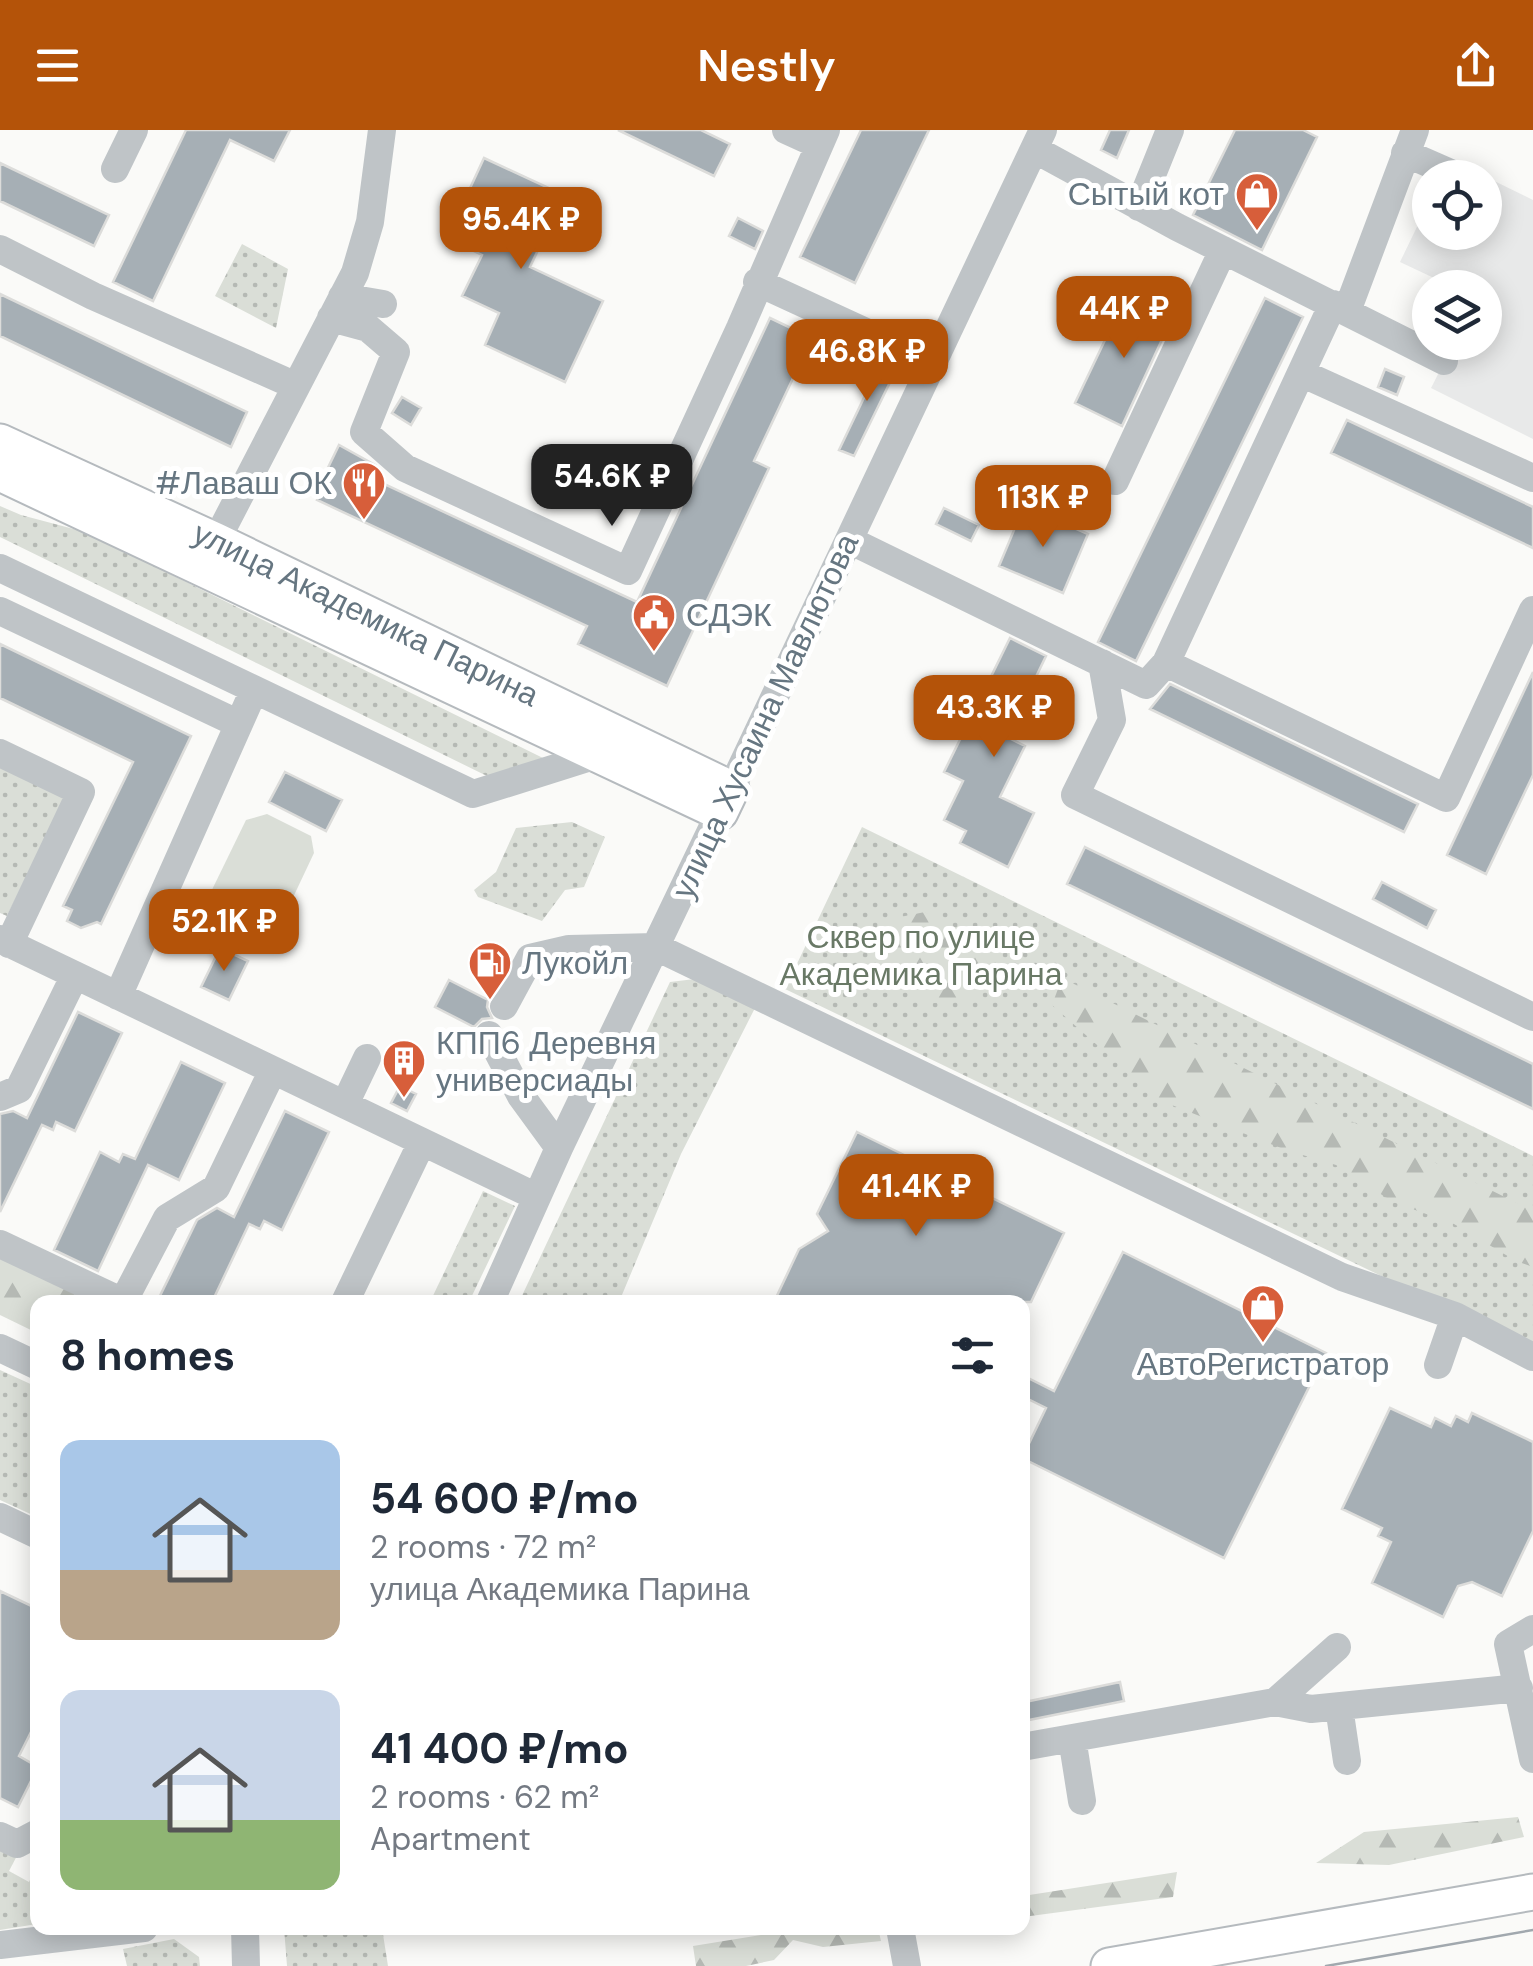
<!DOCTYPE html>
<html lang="en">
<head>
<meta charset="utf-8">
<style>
	:root { --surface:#fff; --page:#f6f6f7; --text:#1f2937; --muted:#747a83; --accent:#b45309 }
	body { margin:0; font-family:"DM Sans",sans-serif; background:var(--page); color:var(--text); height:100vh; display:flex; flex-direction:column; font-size:38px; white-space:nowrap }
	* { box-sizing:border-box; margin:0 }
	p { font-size:32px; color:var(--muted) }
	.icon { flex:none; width:55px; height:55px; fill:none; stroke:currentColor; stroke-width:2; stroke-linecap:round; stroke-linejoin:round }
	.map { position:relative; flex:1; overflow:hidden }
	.side { position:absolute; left:30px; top:1165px; width:1000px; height:640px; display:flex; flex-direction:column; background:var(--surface); border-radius:20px; box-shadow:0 5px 25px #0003 }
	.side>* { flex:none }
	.tools { position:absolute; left:1412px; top:30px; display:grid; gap:20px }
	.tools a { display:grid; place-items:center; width:90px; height:90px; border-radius:50%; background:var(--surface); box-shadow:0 5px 25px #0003; font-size:50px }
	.price { position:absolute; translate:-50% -85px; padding:0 22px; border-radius:20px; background:var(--accent); color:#fff; font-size:32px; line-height:65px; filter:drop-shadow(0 2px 5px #0008) }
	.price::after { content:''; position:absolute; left:50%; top:60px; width:30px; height:22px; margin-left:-15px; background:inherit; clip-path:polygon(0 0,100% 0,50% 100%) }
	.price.on { background:#222; color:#fff }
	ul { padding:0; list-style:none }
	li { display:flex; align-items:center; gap:30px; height:250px; padding:0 30px }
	li span { display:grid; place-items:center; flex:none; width:280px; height:200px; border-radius:20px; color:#555 }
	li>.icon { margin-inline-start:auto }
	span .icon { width:120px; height:120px; fill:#fffc; stroke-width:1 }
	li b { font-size:42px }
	h2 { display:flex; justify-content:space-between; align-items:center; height:120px; padding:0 30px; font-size:42px }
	header { display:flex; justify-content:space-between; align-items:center; height:130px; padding:0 30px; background:var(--accent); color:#fff; font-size:45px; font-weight:600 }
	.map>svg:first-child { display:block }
	.built { fill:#e8e9e9 }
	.grass { fill:url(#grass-dots) }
	.forest { fill:url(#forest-firs) }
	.garden { fill:#daded7 }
	.building { fill:#a6afb5; stroke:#dcdcda; stroke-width:2.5 }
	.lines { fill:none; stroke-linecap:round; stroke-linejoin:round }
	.major-casing { stroke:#b5babe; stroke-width:39 }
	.minor { stroke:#bfc4c7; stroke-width:28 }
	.major { stroke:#fff; stroke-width:35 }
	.tram { stroke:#a1a8ae; stroke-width:2.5 }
	.labels { text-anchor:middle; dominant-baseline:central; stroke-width:10; stroke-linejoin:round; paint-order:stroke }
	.poi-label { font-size:32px; fill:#667681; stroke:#fff; text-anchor:start }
	.street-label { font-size:32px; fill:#667681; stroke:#fff }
	.park-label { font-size:32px; fill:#697966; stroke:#fff }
</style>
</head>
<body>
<header><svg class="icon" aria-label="menu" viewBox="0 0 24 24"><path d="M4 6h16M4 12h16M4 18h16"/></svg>Nestly<svg class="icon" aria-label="share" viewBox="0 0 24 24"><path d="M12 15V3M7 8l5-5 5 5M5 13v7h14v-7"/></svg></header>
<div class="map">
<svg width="1533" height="1836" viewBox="0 0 1533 1836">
	<defs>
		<pattern id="grass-dots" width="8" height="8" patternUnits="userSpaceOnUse" patternTransform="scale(2.5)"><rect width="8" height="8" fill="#daded7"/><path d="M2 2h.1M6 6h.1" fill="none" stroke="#b5b9b4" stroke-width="1.8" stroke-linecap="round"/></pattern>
		<pattern id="forest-firs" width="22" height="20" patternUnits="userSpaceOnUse" patternTransform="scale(2.5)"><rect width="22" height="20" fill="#daded7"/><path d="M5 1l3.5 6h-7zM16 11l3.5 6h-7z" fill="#b5b9b4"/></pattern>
	</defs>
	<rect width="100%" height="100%" fill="#fafaf8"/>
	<path class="built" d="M1486 47 1533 70V309L1431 258 1454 213 1485 212V158L1453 157 1400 132 1429 72 1430 102H1485Z"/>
	<path class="grass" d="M242 114 288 139 276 198 215 166Z
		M0 376 21 385 85 402 543 628 489 647 0 407Z
		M0 633 66 665 7 786 0 783Z
		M572 692 605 707 584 757 565 760 542 791 478 767 474 760 496 742 516 698Z
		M862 697 1533 1026V1219L785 859Z
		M703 848 756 876 681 1024 619 1172H519L670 852Z
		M483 1061 515 1076 469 1172H430Z
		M0 1240 37 1257V1387L0 1370Z
		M0 1711 20 1720 9 1741 29 1752 38 1733 37 1794 0 1800Z
		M284 1798H382L388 1836H287Z
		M174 1809 199 1827 200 1836H127L123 1819Z"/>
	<path class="forest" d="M925 782 995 823 972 867 934 873 894 856 890 789Z
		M1062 848 1533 1081V1137L1516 1131 1454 1094 1393 1072 1336 1035 1286 1020 1159 970 1052 875Z
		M0 1121 106 1172H38L37 1203 0 1185Z
		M1518 1687 1524 1707 1389 1735 1316 1733 1364 1702Z
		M1177 1742 1173 1767 1023 1787V1766Z
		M805 1798H878L881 1811 823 1817 793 1810 774 1830 746 1836H696L693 1816Z"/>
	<path class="garden" d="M267 684 311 706 314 723 280 795 268 809 248 813 209 790 207 770 246 690Z"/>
	<path class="building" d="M186 0H290L274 31 230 10 153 171 113 152Z
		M618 0H701L730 14 714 46Z
		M861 0H929L855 153 800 127Z
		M1110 0H1129L1117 28 1101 20Z
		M1235 0H1303L1317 7 1262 120 1193 85Z
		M484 28 564 65 530 137 603 171 565 252 485 215 499 183 462 166 482 125 447 108Z
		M0 33 109 85 94 116 0 71Z
		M738 88 763 101 755 119 729 106Z
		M0 164 247 282 231 317 0 206Z
		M1126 166 1172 188 1122 296 1075 273Z
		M1265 168 1303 187 1136 531 1098 512Z
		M770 188 812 208 754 331 769 338 667 556 578 514 587 496 317 370 326 352 322 350 339 315 375 335 369 347 637 472Z
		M868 229 895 242 854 326 839 320 870 255 859 250Z
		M1385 239 1404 247 1397 265 1378 257Z
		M402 267 421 278 411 295 392 283Z
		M1347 290 1533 377V418L1331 323Z
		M1024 376 1088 404 1063 463 999 436Z
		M944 378 979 395 971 411 936 394Z
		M1010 508 1046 526 1007 607 1025 616 1000 667 1034 683 1008 737 960 713 966 701 944 690 963 651 944 642Z
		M0 514 191 606 101 794 97 792 81 798 67 791 72 780 63 776 133 632 0 568Z
		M1533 542V645L1486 744 1447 725Z
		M1170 554 1418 674 1404 702 1150 579Z
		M285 642 342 670 326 701 269 672Z
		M1085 717 1533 934V979L1067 754Z
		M1382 752 1436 780 1427 798 1373 769Z
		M220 818 248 831 229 870 201 857Z
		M449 850 488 870 487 877 492 888 482 889 474 897 435 877Z
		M78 882 122 903 75 1001 56 992 53 1000 42 995 0 1082V984L13 981 27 988Z
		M181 932 225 953 179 1050 148 1035 98 1141 54 1120 100 1022 119 1032 123 1024 135 1029Z
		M400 956 416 964 407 981 391 973Z
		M285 981 329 1002 282 1100 264 1091 260 1099 249 1094 212 1172H157L197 1090 217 1078 234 1087Z
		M857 1002 1064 1103 1031 1172H774L799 1119 828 1101 817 1084Z
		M1123 1122 1326 1223 1224 1428 1022 1328 1046 1278 1022 1266V1245L1054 1261Z
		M1390 1278 1431 1297 1435 1288 1451 1296 1456 1286 1468 1292 1472 1283 1533 1312V1401L1502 1466 1472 1452 1458 1456 1443 1487 1372 1453 1391 1412 1378 1406 1382 1398 1342 1379Z
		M0 1461 38 1479V1588L19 1626 38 1637 18 1677 0 1668Z
		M1120 1552 1124 1571 1029 1590 1025 1572Z"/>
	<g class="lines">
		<g class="major-casing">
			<path id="major" d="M0 312 216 411 731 659 720 682 0 343
				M1109 1836 1533 1762"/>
		</g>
		<path class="minor" d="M786 0 819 15
			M1034 19 1177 97 1444 231
			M1405 23 1462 48
			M115 39 134 0
			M1139 77 1170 0
			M0 119 93 166 294 255
			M757 152 933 233
			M342 167 383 174
			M1347 181 1415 0
			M331 188 368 198 396 222 364 302 405 338 628 441 740 198 826 0
			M1301 243 1533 348
			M1115 351 1223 120
			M849 410 1146 555 1166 533 1333 174
			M216 411 355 143 370 92 382 0
			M0 438 473 664 597 625
			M0 481 239 594
			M1102 533 1112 590 1075 665 1533 887
			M1166 533 1446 668 1533 480
			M0 623 81 662 9 814
			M731 659 1043 0
			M0 809 537 1067
			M118 866 254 560
			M504 876 530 828 569 819 656 817 1342 1147 1455 1186 1533 1227
			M489 905 521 966 559 1018
			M0 967 19 959 75 845
			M345 974 367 928
			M0 1114 123 1172
			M123 1172 167 1088 216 1058 273 940
			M345 1172 422 1012
			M490 1172 559 1018 720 682
			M0 1218 38 1236
			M1438 1235 1455 1186
			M0 1387 38 1405
			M1533 1499 1508 1514 1533 1629
			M1275 1572 1337 1517
			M1339 1577 1347 1631
			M1072 1608 1082 1671
			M1022 1617 1275 1572 1311 1579 1519 1558
			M0 1706 17 1714 38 1703
			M245 1798 246 1836
			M900 1798 907 1836
			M0 1815 144 1798"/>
		<use href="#major" class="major"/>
		<path class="tram" d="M1326 1836 1533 1800"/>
	</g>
	<defs>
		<g id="shop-pin" transform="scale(2.25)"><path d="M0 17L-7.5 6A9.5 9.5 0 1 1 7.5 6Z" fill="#d75e3a" stroke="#fff"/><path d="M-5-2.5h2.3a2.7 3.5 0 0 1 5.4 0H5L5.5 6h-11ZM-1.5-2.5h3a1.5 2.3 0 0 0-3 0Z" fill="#fff"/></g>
		<g id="restaurant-pin" transform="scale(2.25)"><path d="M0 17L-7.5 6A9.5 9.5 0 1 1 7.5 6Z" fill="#d75e3a" stroke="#fff"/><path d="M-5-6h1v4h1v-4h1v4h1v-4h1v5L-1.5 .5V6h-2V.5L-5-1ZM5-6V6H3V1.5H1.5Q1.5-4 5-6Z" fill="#fff"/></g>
		<g id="civic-pin" transform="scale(2.25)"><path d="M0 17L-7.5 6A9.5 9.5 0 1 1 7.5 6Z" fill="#d75e3a" stroke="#fff"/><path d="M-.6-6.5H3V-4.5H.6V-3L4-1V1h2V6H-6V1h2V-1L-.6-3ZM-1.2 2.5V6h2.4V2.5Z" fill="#fff"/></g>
		<g id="fuel-pin" transform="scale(2.25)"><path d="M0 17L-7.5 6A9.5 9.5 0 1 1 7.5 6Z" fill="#d75e3a" stroke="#fff"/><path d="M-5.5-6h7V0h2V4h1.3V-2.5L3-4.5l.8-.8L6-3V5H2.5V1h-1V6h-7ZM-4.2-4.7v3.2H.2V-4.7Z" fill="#fff"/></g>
		<g id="building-pin" transform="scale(2.25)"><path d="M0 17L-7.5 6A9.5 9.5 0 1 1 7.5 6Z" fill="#d75e3a" stroke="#fff"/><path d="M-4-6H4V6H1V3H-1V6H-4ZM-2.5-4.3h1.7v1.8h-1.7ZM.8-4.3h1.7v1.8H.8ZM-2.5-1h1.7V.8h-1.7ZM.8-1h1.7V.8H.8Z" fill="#fff"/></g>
	</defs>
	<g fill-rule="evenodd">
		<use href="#shop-pin" x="1257" y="64"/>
		<use href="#restaurant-pin" x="364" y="353"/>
		<use href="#civic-pin" x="654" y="485"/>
		<use href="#fuel-pin" x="490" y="833"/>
		<use href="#building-pin" x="404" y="931"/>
		<use href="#shop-pin" x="1263" y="1176"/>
	</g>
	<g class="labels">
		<g class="poi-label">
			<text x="1224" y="64" text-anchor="end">Сытый кот</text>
			<text x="332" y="353" text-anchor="end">#Лаваш ОК</text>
			<text x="686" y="485">СДЭК</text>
			<text x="522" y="833">Лукойл</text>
			<text x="436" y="913">КПП6 Деревня<tspan x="436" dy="37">универсиады</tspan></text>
			<text x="1263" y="1234" text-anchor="middle">АвтоРегистратор</text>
		</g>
		<g class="street-label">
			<text transform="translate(366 484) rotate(26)">улица Академика Парина</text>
			<text transform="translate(765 586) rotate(-65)">улица Хусаина Мавлютова</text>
		</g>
		<g class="park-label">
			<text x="921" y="807">Сквер по улице<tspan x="921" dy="37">Академика Парина</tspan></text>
		</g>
	</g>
</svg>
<div class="tools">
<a><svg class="icon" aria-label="locate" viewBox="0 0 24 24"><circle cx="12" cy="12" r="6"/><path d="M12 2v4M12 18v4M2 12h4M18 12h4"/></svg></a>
<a><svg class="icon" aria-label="layers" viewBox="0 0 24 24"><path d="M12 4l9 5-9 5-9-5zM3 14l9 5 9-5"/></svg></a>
</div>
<b class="price" style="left:521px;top:142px">95.4K ₽</b>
<b class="price" style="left:1124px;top:231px">44K ₽</b>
<b class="price" style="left:867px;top:274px">46.8K ₽</b>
<b class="price on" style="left:612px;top:399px">54.6K ₽</b>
<b class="price" style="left:1043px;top:420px">113K ₽</b>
<b class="price" style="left:994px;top:630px">43.3K ₽</b>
<b class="price" style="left:224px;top:844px">52.1K ₽</b>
<b class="price" style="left:916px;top:1109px">41.4K ₽</b>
<section class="side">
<h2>8 homes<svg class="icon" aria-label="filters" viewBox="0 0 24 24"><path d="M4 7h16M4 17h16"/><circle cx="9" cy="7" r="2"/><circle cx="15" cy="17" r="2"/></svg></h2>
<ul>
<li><span style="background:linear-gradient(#a9c7e8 65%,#b9a48a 0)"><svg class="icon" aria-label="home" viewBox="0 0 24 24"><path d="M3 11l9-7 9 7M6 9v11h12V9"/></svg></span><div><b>54 600 ₽/mo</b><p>2 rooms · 72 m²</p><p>улица Академика Парина</p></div></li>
<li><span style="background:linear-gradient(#c9d6e8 65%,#8fb573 0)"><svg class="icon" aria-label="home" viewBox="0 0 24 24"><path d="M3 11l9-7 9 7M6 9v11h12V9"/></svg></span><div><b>41 400 ₽/mo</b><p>2 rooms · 62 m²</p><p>Apartment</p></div></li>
</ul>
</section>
</div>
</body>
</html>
